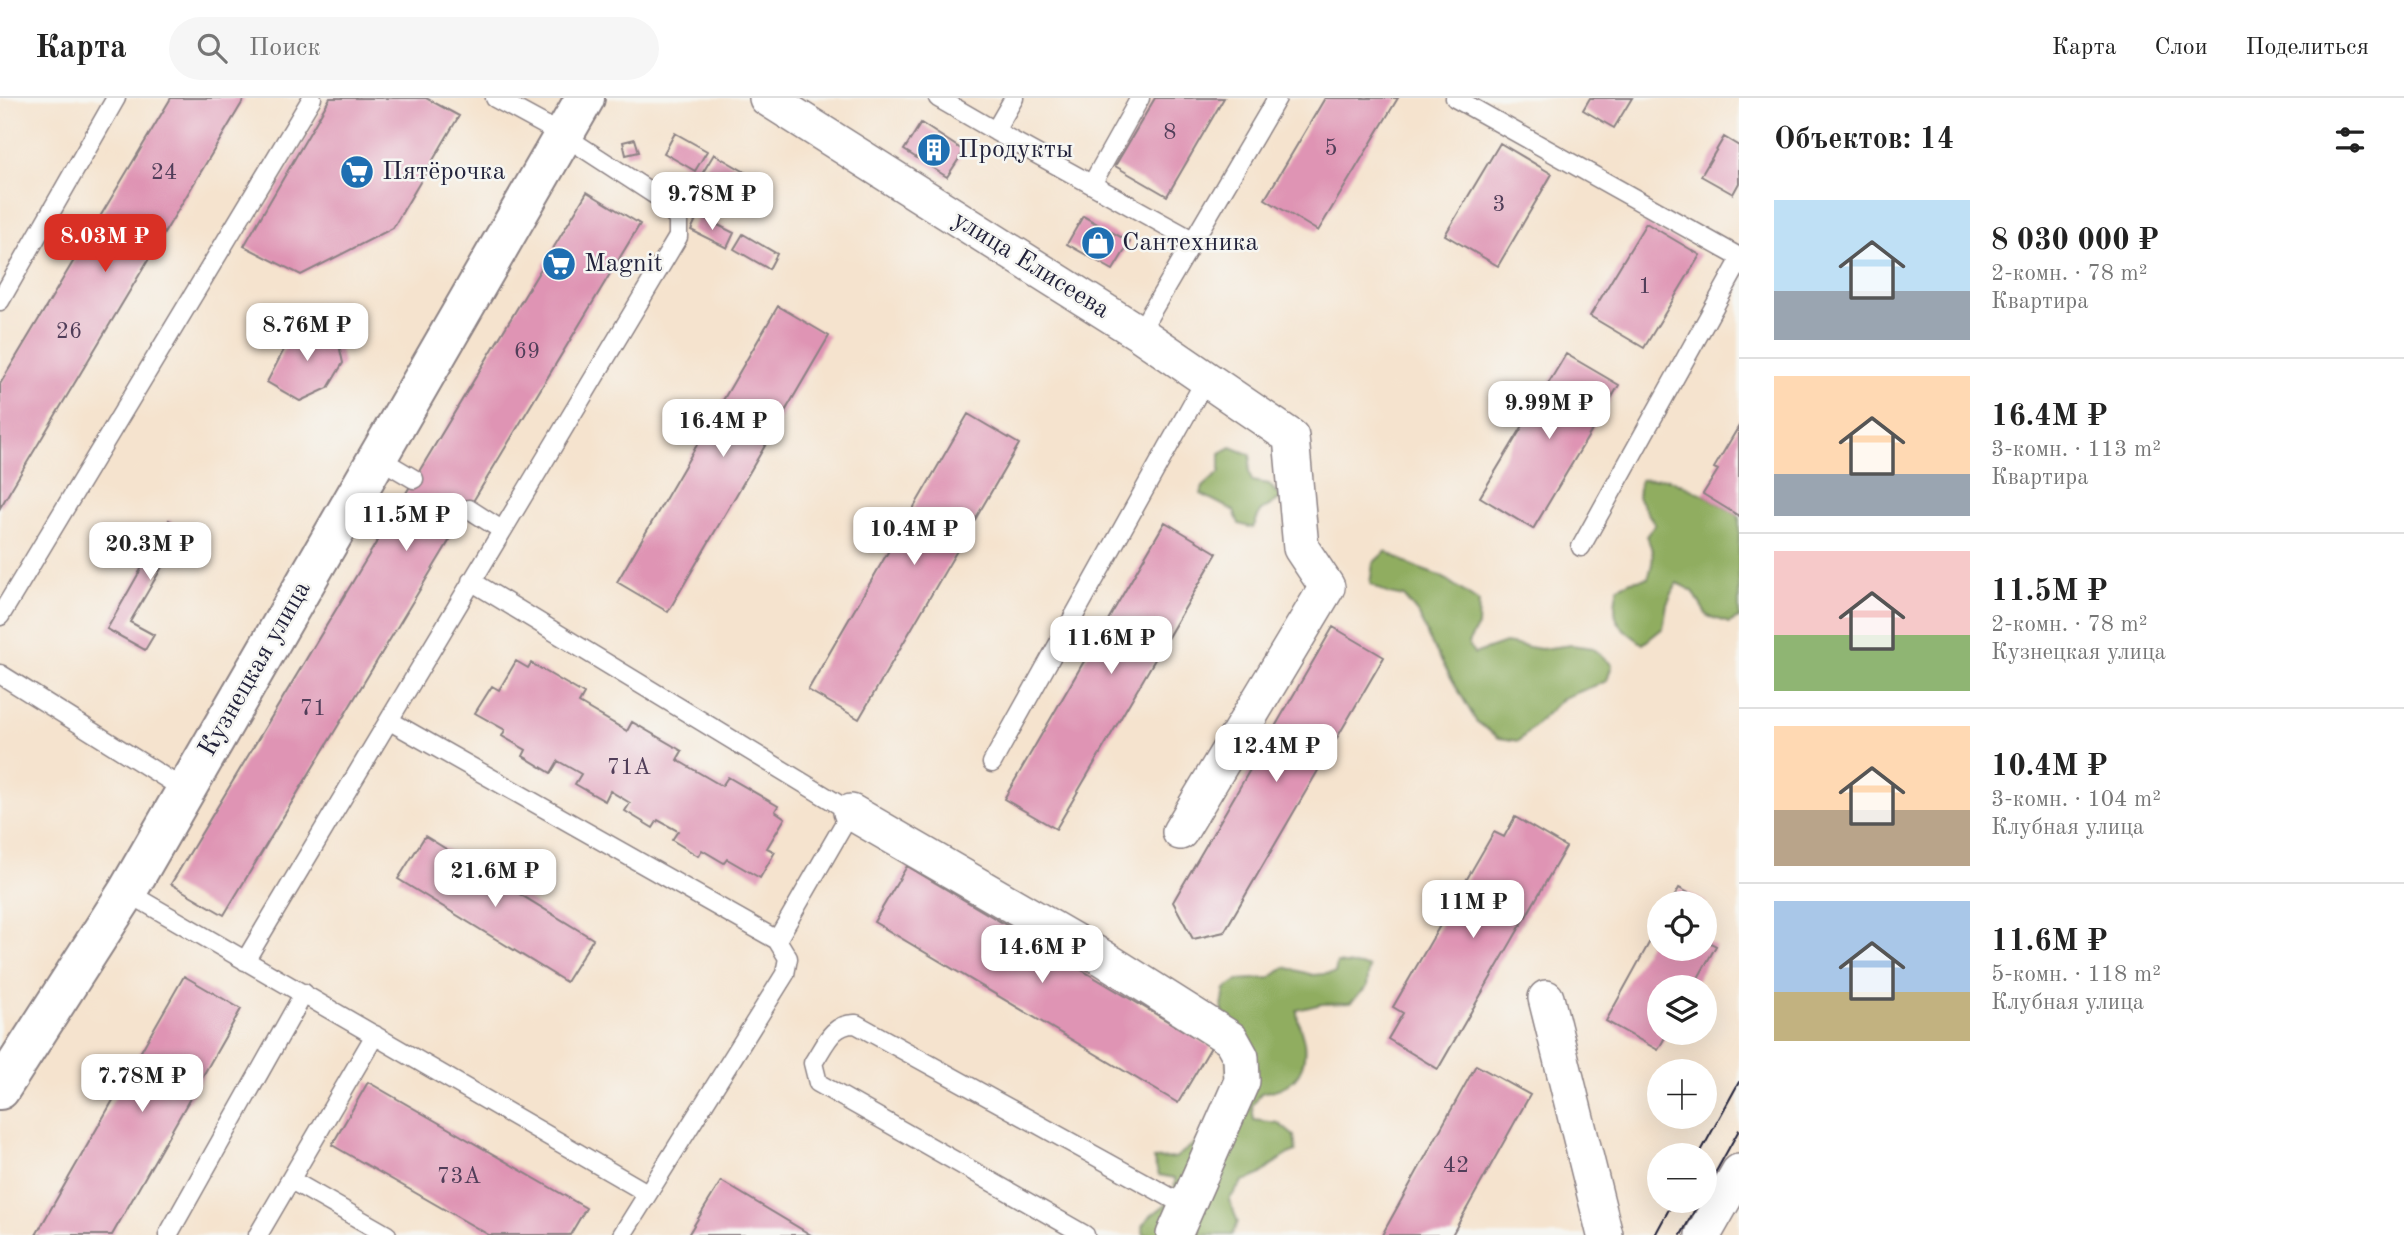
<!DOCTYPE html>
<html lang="ru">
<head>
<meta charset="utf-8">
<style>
	:root { --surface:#fff; --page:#f6f6f6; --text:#222; --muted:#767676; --line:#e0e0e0; --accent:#d93025 }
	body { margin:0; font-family:"Old Standard TT",serif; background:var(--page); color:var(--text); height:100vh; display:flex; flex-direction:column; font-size:26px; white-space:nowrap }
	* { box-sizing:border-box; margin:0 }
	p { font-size:23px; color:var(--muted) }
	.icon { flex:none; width:38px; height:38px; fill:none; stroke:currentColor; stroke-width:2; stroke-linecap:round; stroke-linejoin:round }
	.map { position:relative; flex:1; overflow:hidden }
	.side { display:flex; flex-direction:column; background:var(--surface); width:665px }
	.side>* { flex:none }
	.controls { position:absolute; left:1647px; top:793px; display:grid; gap:14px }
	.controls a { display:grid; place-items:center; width:70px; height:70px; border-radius:50%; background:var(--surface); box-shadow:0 7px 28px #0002; font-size:35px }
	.price { position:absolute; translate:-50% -60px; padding:0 16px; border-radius:14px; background:#fff; color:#222; font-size:23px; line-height:46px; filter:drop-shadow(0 2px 4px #0008) }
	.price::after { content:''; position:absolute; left:50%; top:42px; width:21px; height:16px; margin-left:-10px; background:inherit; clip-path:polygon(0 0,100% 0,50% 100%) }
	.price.current { background:var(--accent); color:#fff }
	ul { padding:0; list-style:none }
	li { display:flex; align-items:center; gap:21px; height:175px; padding:0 35px }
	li+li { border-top:2px solid var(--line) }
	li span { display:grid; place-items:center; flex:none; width:196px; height:140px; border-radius:0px; color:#555 }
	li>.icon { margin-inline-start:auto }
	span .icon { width:84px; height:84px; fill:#fffc; stroke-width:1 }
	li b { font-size:30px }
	h2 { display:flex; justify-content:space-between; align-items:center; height:84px; padding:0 35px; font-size:30px }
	header { display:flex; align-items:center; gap:42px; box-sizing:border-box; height:98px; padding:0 35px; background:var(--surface); border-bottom:2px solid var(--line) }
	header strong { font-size:33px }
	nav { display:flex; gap:38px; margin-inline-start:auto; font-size:24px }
	.search { width:490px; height:63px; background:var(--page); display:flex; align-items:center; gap:18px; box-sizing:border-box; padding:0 24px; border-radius:38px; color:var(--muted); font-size:26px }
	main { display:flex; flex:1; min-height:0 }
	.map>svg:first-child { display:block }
	.forest { fill:#90ad60; stroke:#59684e; stroke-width:2 }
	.building { fill:#df94b4 }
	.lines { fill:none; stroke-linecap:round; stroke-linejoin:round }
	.lane-casing { stroke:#8c8284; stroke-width:21 }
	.street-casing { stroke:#8c8284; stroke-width:38 }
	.secondary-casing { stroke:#8c8284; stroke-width:42 }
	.lane { stroke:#fff; stroke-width:18 }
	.street { stroke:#fff; stroke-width:35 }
	.secondary { stroke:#fff; stroke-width:38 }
	.tram { stroke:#22223b; stroke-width:2 }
	.labels { text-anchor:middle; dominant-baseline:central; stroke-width:5; stroke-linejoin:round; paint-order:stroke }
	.number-label { font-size:23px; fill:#513e59 }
	.poi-label { font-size:26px; fill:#22223b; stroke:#f6f6f2; text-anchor:start }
	.street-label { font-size:26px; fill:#22223b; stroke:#f6f6f2 }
</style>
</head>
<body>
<header>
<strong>Карта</strong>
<div class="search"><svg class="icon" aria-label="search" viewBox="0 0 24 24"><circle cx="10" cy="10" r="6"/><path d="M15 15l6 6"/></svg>Поиск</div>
<nav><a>Карта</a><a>Слои</a><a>Поделиться</a></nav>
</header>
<main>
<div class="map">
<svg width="1739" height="1137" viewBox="0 0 1739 1137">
	<rect width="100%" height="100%" fill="#f6f6f2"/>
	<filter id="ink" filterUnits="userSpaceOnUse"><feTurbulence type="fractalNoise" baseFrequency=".0143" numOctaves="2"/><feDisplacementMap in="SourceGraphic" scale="14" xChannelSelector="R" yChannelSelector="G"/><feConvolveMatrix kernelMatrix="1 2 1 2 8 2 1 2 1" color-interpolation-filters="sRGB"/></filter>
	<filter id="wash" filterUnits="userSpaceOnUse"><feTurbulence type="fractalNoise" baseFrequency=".00686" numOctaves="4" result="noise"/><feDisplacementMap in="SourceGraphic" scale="28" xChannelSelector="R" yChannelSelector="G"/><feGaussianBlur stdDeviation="1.57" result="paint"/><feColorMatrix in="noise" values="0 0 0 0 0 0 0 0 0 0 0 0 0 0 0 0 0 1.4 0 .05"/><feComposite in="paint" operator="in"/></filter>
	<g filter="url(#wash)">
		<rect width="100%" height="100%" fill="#f5e3ce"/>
		<path class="forest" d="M1231 349 1251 357 1249 374 1252 383 1269 386 1281 400 1260 414 1253 430 1239 426 1234 413 1201 396 1203 389 1220 374V355Z
			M1666 380 1703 396 1739 418V520L1729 525 1707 518 1693 493 1677 485 1667 506 1663 530 1643 546C1617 527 1610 523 1618 489L1631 483 1648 480C1654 463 1655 454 1646 438L1655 427 1638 399 1640 382Z
			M1386 453 1412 468 1442 479 1479 504 1478 528 1468 545 1474 556 1505 545 1541 551 1571 547 1593 550 1612 567 1607 583 1563 600 1519 643 1499 640 1476 623 1429 541 1419 517 1404 499 1389 496 1370 486 1373 465Z
			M1337 865 1369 869 1367 889 1350 905 1322 906 1297 912C1297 924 1302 933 1304 944 1308 976 1291 991 1261 995L1252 1008 1254 1022 1278 1025 1294 1038 1296 1053C1273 1060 1269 1078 1243 1083L1229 1102 1238 1124 1232 1137H1144L1142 1128C1156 1106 1176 1112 1175 1080L1159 1077 1153 1061 1175 1060 1210 1034 1226 1031 1228 934 1222 909 1225 891 1238 882 1270 880 1285 869 1313 877 1335 875Z"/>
		<g id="blocks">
			<path class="building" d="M171 0H245L0 410V286Z
				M330 0H426L459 18 393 130 301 177 244 148Z
				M1155 0H1224L1167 98 1115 68Z
				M1325 0H1398L1318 133 1265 101Z
				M1590 0H1632L1614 30 1583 12Z
				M921 25 964 53 947 79 904 52Z
				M675 35 707 53 695 73 664 55Z
				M1724 39 1739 48V85L1733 96 1701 78Z
				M635 41 639 54 626 57 623 44Z
				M1500 45 1552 76 1498 168 1445 137Z
				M714 56 745 74 734 94 702 76Z
				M587 94 640 126 224 817 171 786Z
				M698 117 734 135 727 150 691 132Z
				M1083 118 1130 144 1113 172 1067 146Z
				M1646 125 1700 157 1644 250 1590 218Z
				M743 136 777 156 769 171 734 151Z
				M778 208 829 238 668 514 617 484Z
				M299 223 338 242 343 265 328 290 300 303 267 284Z
				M1566 256 1619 287 1533 431 1480 399Z
				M968 316 1019 346 859 621 808 592Z
				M1739 328V418L1703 396 1718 372 1714 370Z
				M169 422 206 444 198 457 176 445 130 524 154 537 145 552 107 531Z
				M1165 424 1217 455 1056 731 1004 701Z
				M1333 529 1384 559 1224 834 1193 841 1173 804Z
				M516 563 528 570 531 565 584 596 579 605 627 633 632 624 682 653 677 662 722 688 728 679 778 708 775 713 785 720 767 750 775 754 760 780 727 761 724 765 702 752 698 758 672 742 678 733 658 722 653 730 625 713 630 705 610 693 605 703 575 686 581 676 558 663 551 675 523 658 526 652 502 638 505 632 475 615 492 588 499 592Z
				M1515 719 1566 749 1438 971 1388 941 1403 915 1393 909 1494 734 1504 739Z
				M425 738 593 841 566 884 398 781Z
				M907 768 1211 949 1178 1005 874 824Z
				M1679 790 1707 805H1671Z
				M1659 827V850H1704V832L1711 836 1707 843 1716 848 1693 889H1659V934H1668L1658 952 1606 923Z
				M184 878 241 911 112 1137H36Z
				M1476 967 1530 997 1452 1137H1382Z
				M368 984 586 1110 570 1137H489L332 1047Z
				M721 1083 811 1137H688Z"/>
		</g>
	</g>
	<g filter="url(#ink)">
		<use href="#blocks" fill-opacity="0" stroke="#8c8284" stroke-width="2"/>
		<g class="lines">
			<g class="lane-casing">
				<path id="lane" d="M938 0 995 33
					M1014 0 995 33 1194 143
					M1455 0 1739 159
					M1092 86 1140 0
					M0 203 116 0
					M1139 235 1277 0
					M377 359 414 381
					M469 411 500 431
					M1581 449 1739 164
					M471 483 851 714 777 842
					M0 518 312 0
					M0 576 185 692
					M390 623 777 842 788 860 785 876 622 1137
					M992 665 1206 281
					M127 794 647 1095
					M245 863 678 139V123L669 106 563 37 495 0
					M291 1082 387 1137
					M168 1137 304 895
					M258 1137 375 937
					M1085 1137 818 985 813 965C825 947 832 925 856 926L1186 1108"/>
			</g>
			<g class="street-casing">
				<path id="street" d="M767 0 1139 235 1291 339 1301 450 1327 489 1180 734
					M851 714 1103 860 1231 941 1241 959 1242 983 1174 1137
					M1546 900 1605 1137
					M1703 1137 1739 1074"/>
			</g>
			<g class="secondary-casing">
				<path id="secondary" d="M0 992 127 794 585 0"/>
			</g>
			<use href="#lane" class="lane"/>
			<use href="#street" class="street"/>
			<use href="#secondary" class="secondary"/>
			<path class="tram" d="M1699 1057 1739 984
				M1704 1095 1739 1032
				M1655 1137 1674 1102
				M1681 1137 1700 1102"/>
		</g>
	</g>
	<defs>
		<g id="building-disc" transform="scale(1.75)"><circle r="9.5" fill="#1f6fb2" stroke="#f6f6f2"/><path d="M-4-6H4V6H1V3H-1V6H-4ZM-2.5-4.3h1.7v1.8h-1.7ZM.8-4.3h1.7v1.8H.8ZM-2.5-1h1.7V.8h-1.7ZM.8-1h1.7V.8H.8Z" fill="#fff"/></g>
		<g id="supermarket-disc" transform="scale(1.75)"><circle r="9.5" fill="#1f6fb2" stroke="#f6f6f2"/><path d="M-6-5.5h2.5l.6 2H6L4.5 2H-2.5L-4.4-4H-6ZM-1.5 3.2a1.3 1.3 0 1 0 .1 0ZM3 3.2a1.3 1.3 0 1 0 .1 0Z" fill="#fff"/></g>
		<g id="shop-disc" transform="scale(1.75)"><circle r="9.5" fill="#1f6fb2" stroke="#f6f6f2"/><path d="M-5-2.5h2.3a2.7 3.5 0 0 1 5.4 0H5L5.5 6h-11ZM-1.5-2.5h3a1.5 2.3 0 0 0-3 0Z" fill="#fff"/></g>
	</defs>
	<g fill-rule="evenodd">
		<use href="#building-disc" x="934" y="52"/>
		<use href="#supermarket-disc" x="357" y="74"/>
		<use href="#shop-disc" x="1098" y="145"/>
		<use href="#supermarket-disc" x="559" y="166"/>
	</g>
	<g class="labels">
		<g class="number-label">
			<text x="1170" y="34">8</text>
			<text x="1331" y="50">5</text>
			<text x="164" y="74">24</text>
			<text x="1499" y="106">3</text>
			<text x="1645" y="188">1</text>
			<text x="69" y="233">26</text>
			<text x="527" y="253">69</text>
			<text x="313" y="610">71</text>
			<text x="629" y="669">71А</text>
			<text x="1456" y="1067">42</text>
			<text x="459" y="1078">73А</text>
		</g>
		<g class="poi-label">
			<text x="958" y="52">Продукты</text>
			<text x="382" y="74">Пятёрочка</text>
			<text x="1122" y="145">Сантехника</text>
			<text x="584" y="166">Magnit</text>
		</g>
		<g class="street-label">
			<text transform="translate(1031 167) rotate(32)">улица Елисеева</text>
			<text transform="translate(255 571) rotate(-60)">Кузнецкая улица</text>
		</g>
	</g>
</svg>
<div class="controls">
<a><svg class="icon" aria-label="locate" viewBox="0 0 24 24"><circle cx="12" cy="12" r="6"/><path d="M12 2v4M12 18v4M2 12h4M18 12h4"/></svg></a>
<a><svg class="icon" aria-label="layers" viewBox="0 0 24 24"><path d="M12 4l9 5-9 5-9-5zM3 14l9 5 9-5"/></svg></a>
<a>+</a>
<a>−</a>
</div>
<b class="price" style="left:712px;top:134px">9.78M ₽</b>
<b class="price current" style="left:105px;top:176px">8.03M ₽</b>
<b class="price" style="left:307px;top:265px">8.76M ₽</b>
<b class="price" style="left:1549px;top:343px">9.99M ₽</b>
<b class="price" style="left:723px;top:361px">16.4M ₽</b>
<b class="price" style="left:406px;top:455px">11.5M ₽</b>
<b class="price" style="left:914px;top:469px">10.4M ₽</b>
<b class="price" style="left:150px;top:484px">20.3M ₽</b>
<b class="price" style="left:1111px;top:578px">11.6M ₽</b>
<b class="price" style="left:1276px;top:686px">12.4M ₽</b>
<b class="price" style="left:495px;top:811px">21.6M ₽</b>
<b class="price" style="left:1473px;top:842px">11M ₽</b>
<b class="price" style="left:1042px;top:887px">14.6M ₽</b>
<b class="price" style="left:142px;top:1016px">7.78M ₽</b>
</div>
<section class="side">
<h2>Объектов: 14<svg class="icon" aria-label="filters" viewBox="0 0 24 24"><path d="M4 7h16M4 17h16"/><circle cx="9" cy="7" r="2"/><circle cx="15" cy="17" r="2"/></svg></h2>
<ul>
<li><span style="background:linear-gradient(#bfe0f5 65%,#9aa5b1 0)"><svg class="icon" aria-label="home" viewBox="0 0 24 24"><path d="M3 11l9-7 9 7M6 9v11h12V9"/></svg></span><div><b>8 030 000 ₽</b><p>2-комн. · 78 m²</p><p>Квартира</p></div></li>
<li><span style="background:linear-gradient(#ffd9b3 70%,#9aa5b1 0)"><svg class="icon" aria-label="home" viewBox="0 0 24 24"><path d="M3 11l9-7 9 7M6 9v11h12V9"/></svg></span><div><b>16.4M ₽</b><p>3-комн. · 113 m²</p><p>Квартира</p></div></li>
<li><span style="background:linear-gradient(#f6c9c9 60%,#8fb573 0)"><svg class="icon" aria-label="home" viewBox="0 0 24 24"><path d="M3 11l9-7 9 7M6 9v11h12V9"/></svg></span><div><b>11.5M ₽</b><p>2-комн. · 78 m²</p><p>Кузнецкая улица</p></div></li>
<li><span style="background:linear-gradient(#ffd9b3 60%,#b9a48a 0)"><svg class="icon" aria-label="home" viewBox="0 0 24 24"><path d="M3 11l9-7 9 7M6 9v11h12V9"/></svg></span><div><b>10.4M ₽</b><p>3-комн. · 104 m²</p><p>Клубная улица</p></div></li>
<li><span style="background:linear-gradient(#a9c7e8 65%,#c2b280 0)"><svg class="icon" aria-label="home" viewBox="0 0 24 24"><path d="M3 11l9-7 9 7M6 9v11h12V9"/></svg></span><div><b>11.6M ₽</b><p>5-комн. · 118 m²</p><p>Клубная улица</p></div></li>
</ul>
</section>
</main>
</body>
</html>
